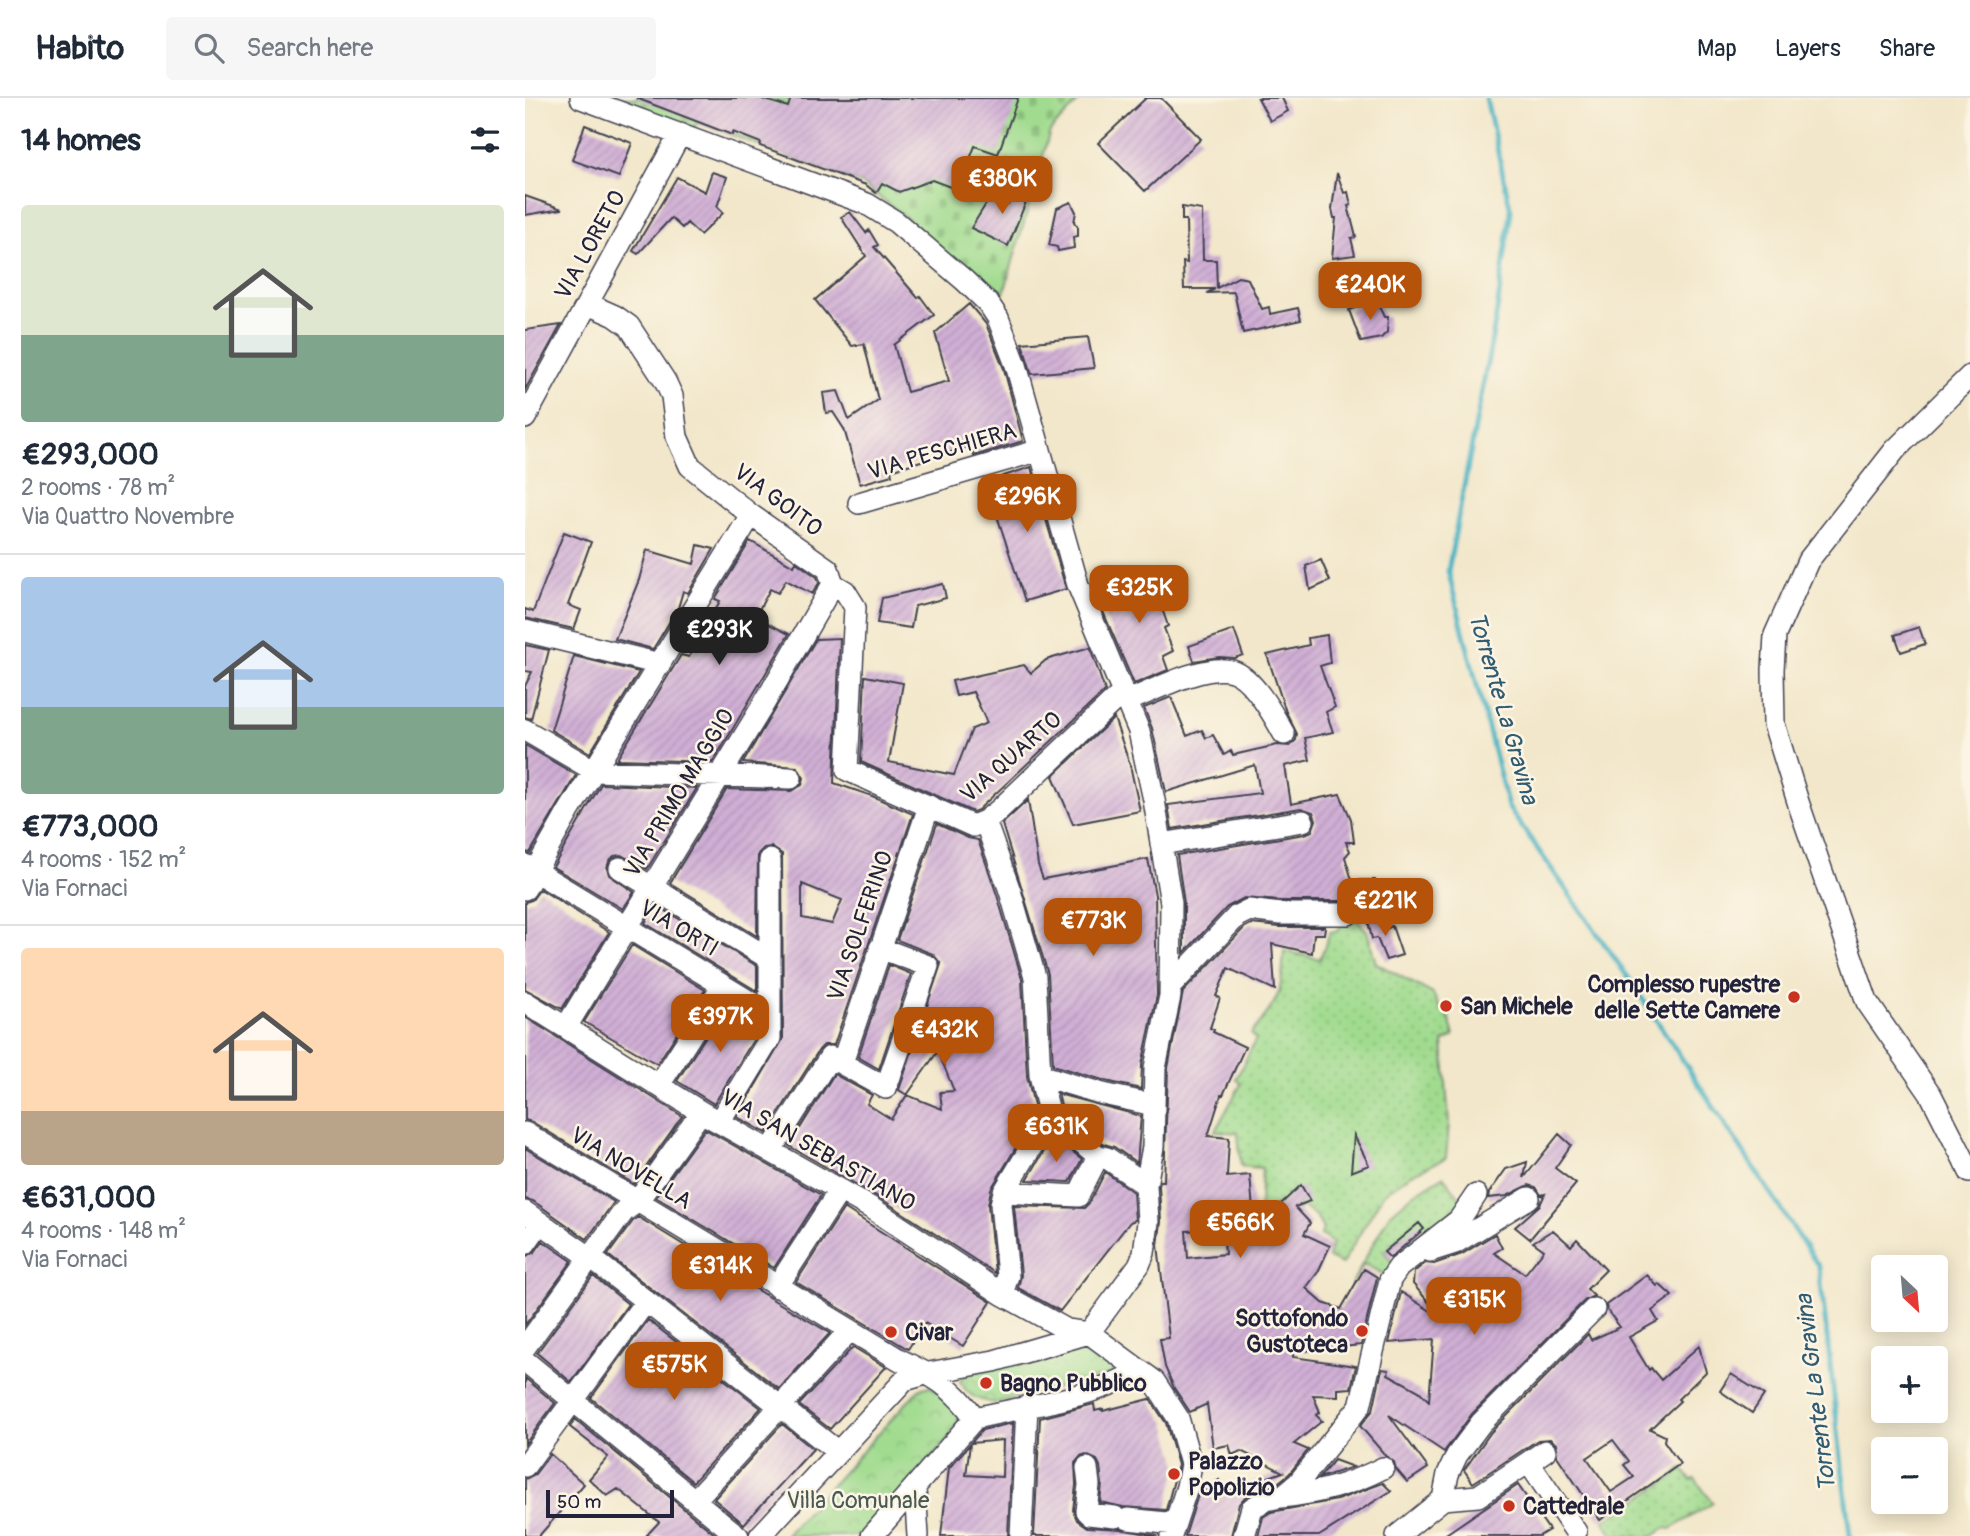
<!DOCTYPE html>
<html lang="en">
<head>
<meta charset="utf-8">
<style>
	:root { --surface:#fff; --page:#f6f6f7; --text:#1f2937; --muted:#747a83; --line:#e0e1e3; --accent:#b45309 }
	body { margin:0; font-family:Pangolin,sans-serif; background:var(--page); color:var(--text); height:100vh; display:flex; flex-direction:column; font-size:26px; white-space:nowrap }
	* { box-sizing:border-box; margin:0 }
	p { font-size:23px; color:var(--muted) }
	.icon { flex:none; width:38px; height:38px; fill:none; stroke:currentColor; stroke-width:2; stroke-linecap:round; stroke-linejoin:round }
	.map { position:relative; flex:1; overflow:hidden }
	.side { display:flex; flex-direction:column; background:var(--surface); width:525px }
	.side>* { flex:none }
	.needle { width:46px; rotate:154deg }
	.buttons { position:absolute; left:1346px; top:1157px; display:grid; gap:14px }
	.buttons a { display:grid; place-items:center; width:77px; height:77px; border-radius:7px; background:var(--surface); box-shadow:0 4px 18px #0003; font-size:35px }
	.scale { position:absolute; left:21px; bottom:18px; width:128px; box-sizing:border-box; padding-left:7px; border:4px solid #22223b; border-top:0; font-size:19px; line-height:24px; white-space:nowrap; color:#22223b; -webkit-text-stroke:5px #fcf5e5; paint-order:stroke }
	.price { position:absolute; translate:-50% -60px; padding:0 16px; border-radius:14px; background:var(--accent); color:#fff; font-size:23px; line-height:46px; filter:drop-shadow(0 2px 4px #0008) }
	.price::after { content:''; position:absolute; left:50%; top:42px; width:21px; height:16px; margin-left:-10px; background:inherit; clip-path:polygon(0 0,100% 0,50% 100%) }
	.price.on { background:#222; color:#fff }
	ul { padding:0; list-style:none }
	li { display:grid; align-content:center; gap:14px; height:371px; padding:0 21px }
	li+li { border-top:2px solid var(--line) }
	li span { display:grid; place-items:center; height:217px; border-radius:7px; color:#555 }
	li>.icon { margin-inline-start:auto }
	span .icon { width:126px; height:126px; fill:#fffc; stroke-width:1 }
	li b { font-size:30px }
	h2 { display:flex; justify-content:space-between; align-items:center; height:84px; padding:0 21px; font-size:30px }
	header { display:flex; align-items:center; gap:42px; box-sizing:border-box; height:98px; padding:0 35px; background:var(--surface); border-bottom:2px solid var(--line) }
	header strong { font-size:33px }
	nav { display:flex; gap:38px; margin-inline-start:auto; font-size:24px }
	.search { width:490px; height:63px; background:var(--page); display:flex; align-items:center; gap:18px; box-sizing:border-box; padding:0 24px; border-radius:7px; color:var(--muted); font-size:26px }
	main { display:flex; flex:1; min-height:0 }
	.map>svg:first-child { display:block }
	.grass { fill:url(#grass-dots); stroke:#617e65; stroke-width:2 }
	.cemetery { fill:url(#cemetery-stones); stroke:#617e65; stroke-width:2 }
	.park { fill:url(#park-crowns); stroke:#617e65; stroke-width:2 }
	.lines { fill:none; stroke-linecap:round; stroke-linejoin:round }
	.stream { stroke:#45b2c2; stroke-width:5 }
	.building { fill:url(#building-hatch); fill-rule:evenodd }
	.minor-casing { stroke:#414050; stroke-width:24 }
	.minor { stroke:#fff; stroke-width:21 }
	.poi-dot { fill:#c8321e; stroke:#fcf5e5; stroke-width:2.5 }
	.labels { text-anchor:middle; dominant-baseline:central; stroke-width:5; stroke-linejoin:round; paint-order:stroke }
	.street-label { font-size:23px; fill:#22223b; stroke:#fcf5e5 }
	.poi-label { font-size:23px; font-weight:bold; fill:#22223b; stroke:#fcf5e5; text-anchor:start }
	.park-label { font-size:23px; fill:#485a54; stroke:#fcf5e5 }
	.water-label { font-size:24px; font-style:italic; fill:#305c71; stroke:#fcf5e5 }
</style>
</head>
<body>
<header>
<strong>Habito</strong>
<div class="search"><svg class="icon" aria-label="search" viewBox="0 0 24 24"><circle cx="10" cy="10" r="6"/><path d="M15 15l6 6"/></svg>Search here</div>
<nav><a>Map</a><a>Layers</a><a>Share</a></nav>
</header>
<main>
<section class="side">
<h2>14 homes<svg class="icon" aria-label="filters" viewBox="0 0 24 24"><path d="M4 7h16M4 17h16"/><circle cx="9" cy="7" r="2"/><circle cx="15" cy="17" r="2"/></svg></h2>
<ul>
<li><span style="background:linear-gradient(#dfe7d0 60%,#7fa58c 0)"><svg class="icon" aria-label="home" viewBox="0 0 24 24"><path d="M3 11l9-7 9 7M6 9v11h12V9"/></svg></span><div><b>€293,000</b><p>2 rooms · 78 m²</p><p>Via Quattro Novembre</p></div></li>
<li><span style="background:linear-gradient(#a9c7e8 60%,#7fa58c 0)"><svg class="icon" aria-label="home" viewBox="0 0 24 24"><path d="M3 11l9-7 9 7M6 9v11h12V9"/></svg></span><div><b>€773,000</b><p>4 rooms · 152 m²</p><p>Via Fornaci</p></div></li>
<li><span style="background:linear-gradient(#ffd9b3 75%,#b9a48a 0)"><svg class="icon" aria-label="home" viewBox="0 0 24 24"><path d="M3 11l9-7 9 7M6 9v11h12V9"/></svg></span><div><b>€631,000</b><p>4 rooms · 148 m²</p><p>Via Fornaci</p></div></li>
</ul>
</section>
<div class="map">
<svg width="1445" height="1438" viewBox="0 0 1445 1438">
	<defs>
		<pattern id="grass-dots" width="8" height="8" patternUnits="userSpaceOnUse" patternTransform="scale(1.75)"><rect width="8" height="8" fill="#a0db8f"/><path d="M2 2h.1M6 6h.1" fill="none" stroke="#8abc7c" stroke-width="1.8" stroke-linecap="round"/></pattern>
		<pattern id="cemetery-stones" width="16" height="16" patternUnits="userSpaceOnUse" patternTransform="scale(1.75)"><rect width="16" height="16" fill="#a0db8f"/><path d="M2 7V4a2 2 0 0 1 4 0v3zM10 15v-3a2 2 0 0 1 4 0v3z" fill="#8abc7c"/></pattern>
		<pattern id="park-crowns" width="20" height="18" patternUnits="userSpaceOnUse" patternTransform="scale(1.75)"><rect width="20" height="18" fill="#a0db8f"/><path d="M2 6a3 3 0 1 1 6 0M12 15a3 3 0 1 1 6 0" fill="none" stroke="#8abc7c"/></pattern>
		<pattern id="building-hatch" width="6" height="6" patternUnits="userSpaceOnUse" patternTransform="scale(1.75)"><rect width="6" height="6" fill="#d0afd5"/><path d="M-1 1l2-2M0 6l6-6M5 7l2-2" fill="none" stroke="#b296b8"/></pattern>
	</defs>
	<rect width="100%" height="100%" fill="#fcf5e5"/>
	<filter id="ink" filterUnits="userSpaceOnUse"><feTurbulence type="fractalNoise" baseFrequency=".0143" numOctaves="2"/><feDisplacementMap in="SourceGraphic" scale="14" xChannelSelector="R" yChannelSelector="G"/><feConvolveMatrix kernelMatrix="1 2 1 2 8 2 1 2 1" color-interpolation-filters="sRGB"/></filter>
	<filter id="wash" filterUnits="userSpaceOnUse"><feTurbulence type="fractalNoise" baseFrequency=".00686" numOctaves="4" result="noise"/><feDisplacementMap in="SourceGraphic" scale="28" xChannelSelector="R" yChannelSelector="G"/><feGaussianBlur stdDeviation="1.57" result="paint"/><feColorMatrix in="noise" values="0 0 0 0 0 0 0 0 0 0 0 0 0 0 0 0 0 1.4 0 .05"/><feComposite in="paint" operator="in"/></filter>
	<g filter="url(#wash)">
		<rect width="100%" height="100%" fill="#f2e7ca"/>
		<path class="grass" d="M820 821H831L842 833 851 865 908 896 914 909H921L929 938 918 944 924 1025 921 1060 887 1076 859 1095 817 1166 803 1160 807 1145 796 1137 798 1131 791 1118 777 1109 767 1117 753 1108H750L734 1121 737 1070 716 1068 713 1035 690 1033 716 986 711 981 731 941 726 936C755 899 756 900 759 853L795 861 805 834 813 833Z
			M918 1078 937 1102 936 1106 884 1150 875 1139 859 1154 869 1166 862 1178 839 1166 826 1187 864 1117 885 1099Z
			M1157 1370 1166 1382 1170 1381 1188 1405 1146 1431 1140 1430 1128 1438H1089L1079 1423 1151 1377Z"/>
		<path class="cemetery" d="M90 0H557L525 33 479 195 418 153 380 119 337 86 172 24 169 31Z"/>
		<path class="park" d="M553 1246C568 1249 586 1253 591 1270L587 1276 469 1305C452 1302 443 1298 435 1283L442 1276Z
			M405 1288 434 1309V1320L430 1332 340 1438H260L394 1291Z"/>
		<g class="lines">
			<path class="stream" d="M961 0 986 113 971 219 923 473 983 709 1107 885 1294 1169 1325 1438"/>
		</g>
		<g id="blocks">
			<path class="building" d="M111 0H234L263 9 266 0H493L473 56 450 48 433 92 407 82 374 94 357 85 351 95 341 87 235 48 236 45 208 34 207 37Z
				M621 0H636L676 41 620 93 573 45Z
				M733 0H757L763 13 745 23Z
				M60 27 107 45 94 79 47 62Z
				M187 74 202 79 192 109 198 115 175 137 162 125 157 130 146 120 113 156 108 153 152 79 180 94Z
				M812 75 819 95 823 94 826 107 823 108 831 139 826 140 830 157 807 160 811 120H809L807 111Z
				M495 84 507 89 483 148 446 130 466 98 483 107Z
				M0 98 37 111 0 117Z
				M546 104 551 114 549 124 553 129V138L548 139 549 150 533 153 532 149 524 147 532 110Z
				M657 109 677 112 678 162H691L692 190 713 179 723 181 737 211 744 209 745 216 773 210 776 222 718 235 709 194 682 195 690 191H659L658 164 662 165 661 122H657Z
				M325 114 341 135 344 132 353 147 349 149 393 200 395 198 409 217 369 247 382 294 424 283 410 235 444 206 461 226 479 271 498 343 449 358 446 348 366 372 367 377 335 386 319 331 308 314 301 315 298 295 313 293 324 322 353 302 339 246 327 248 290 202 341 158 316 119Z
				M851 202 859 219H863L862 234 856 240 836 244 824 212Z
				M36 227 0 292V232Z
				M563 239 569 270 507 276 497 245Z
				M506 369 541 491 500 503 461 384Z
				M39 434 66 444 43 507 56 512 49 531 0 520V511L8 514Z
				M225 443 269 468 271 464 292 479 294 485 287 496 261 482 253 495 245 491 230 519 264 536 188 664 92 661 156 557 164 559 195 503 190 501Z
				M173 447 189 451 163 495 158 493 153 510 128 551 90 541 114 482 122 452 169 466Z
				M796 462 805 483 785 492 781 468Z
				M638 474 644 499 634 502 643 528 639 530 648 553 638 558 643 572 609 586 570 495Z
				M418 486 421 500 390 508 386 530 352 525 357 500Z
				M1394 529 1400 546 1376 554 1370 537Z
				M709 532 718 557 710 560 694 559 669 563 664 548Z
				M802 537 805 565 795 568 810 609 801 614 808 634 780 640 785 662 760 668 766 706 815 696 826 721 829 744H821L825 753 820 759 827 782H850L849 816H836L830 805 823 803H756L719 800 702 809 659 855V805L652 757 780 736 787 733 791 722 788 714 776 710 647 731 643 707 735 695 730 667 641 694 627 630 619 610 646 599 662 638 677 632 681 640 688 637 699 657 706 653 708 657 752 647 765 648 771 642 772 636 761 614 742 557 784 547 783 540Z
				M315 540 309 685 347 698 388 716 309 947H299L294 952 241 1035 212 1019 258 941 257 756 246 749 239 750 233 756 232 838 145 785 202 691 266 693 277 687 279 680 272 669 218 665 291 541ZM277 786 317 802 307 826 277 820Z
				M0 547 24 552 6 621 0 619V588L7 574 0 573Z
				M565 549 580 593 453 712 448 714 336 664 340 578 378 585 364 664 429 677 447 631 462 625 448 594 431 598 427 583 499 567 506 575 521 562Z
				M49 558 114 574 65 655 26 632Z
				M589 620 605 667 615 713 548 726 528 678Z
				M0 647 51 677 5 755 0 754Z
				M76 686 172 690 122 771 96 757 89 758 84 763 82 770 84 777 109 794 98 811 28 769Z
				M503 702 513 767 518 781 623 761 630 797 632 897 617 967 616 991 581 983 528 967 523 876 477 726Z
				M412 726 443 740 453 742 472 797 497 881 502 978 511 1016 466 1091 463 1107 470 1175 355 1100 264 1048 309 976 347 997 342 1006 366 1021 382 997 374 992 416 866 408 856 372 842ZM413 953 429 993 415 994 417 1011 382 997Z
				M15 791 84 834 37 911 0 891V804L7 802Z
				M131 807 232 868V893L120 825Z
				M857 816 861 831 867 828 877 857 861 862 852 840 847 841 843 823Z
				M726 826 755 829H800L799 836H789L787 855 747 846 750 892 703 870 691 898 695 900 685 930 689 932 688 934 720 949 698 997H696L683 1038 704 1040 702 1079 725 1077 730 1135 745 1118H743L776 1087 785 1103 770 1109 785 1125 779 1136 805 1148 793 1174 781 1190 798 1205 816 1211 839 1171 852 1179 836 1247 768 1254V1259L831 1268 826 1290 813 1291V1298L788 1297 795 1314 791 1317 797 1323 769 1346 783 1352 764 1376 750 1387 735 1390 720 1399 714 1406 706 1438H660L673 1397 691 1384 694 1382 701 1394 758 1374 716 1353 707 1357 704 1347 688 1350 682 1306 665 1314 649 1290 640 1269 635 1241 644 1240 633 1147 636 1124 634 1088 635 1083H639L643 970 658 894 720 829ZM698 1130 700 1156 663 1160 661 1133Z
				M107 847 180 892 132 966 59 924Z
				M364 867 386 876 354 971 333 959Z
				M202 905 232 923V936L189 1006 152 983Z
				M0 919 157 1018 109 1086 7 1024 0 1022Z
				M533 996 616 1018 612 1065 589 1049 579 1046 537 1011Z
				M180 1031 296 1097 249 1170 131 1099Z
				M1034 1036 1046 1047 1030 1070 1051 1086 1005 1141 990 1129 1015 1107 1020 1096 1016 1097 1011 1089 1004 1087 982 1098 963 1100 964 1095 981 1071 1002 1064 999 1080Z
				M829 1037 844 1067 826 1074Z
				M528 1038 557 1061 545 1084 502 1082Z
				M0 1050 89 1104 62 1141 8 1103 0 1101Z
				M580 1074 608 1094 610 1122 605 1124 535 1213 493 1190 496 1177 489 1108 559 1110 565 1104Z
				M319 1110 466 1204 438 1248 400 1225 383 1251 271 1184Z
				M113 1119 245 1200 305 1235 254 1291 83 1157 108 1123Z
				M894 1125 899 1131 865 1160 859 1154Z
				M1028 1132 1046 1148 1052 1141 1081 1172 1062 1191 1069 1198 1060 1202 947 1316 919 1354 864 1317 903 1370 882 1384 871 1371 869 1364 860 1357 835 1328 848 1312 857 1271 864 1272 863 1276 894 1293 904 1303 909 1241 864 1245 876 1194 918 1221 888 1186 889 1174 900 1165 909 1166 937 1156 970 1136 977 1150 969 1155 1000 1176 1019 1152 1008 1144Z
				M18 1143 47 1163 0 1227V1159L10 1154Z
				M1122 1177 1132 1188 1134 1186 1147 1198 1127 1213 1133 1223 1104 1239 1124 1272 1126 1270 1136 1282 1174 1248 1181 1274 1153 1301 1155 1303 1125 1331 1140 1338 1139 1343 1155 1366 1075 1422 1032 1358 1031 1346 1025 1341 1013 1342 948 1385 939 1372 966 1334 1063 1236 1066 1242 1095 1229 1082 1212 1081 1207ZM1088 1342 1104 1363 1099 1367 1109 1379 1086 1394 1062 1360Z
				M68 1178 103 1206 46 1284 12 1255Z
				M123 1222 236 1310 168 1384 66 1300Z
				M328 1249 361 1269 305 1331 274 1307Z
				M1206 1276 1239 1297 1227 1315 1195 1293Z
				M0 1280 30 1305 0 1346Z
				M625 1301 641 1325 653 1367 641 1412 598 1409 575 1404 577 1386 575 1368 572 1362 561 1357 555 1359 550 1365 551 1387 548 1412 552 1422 562 1429 595 1431 633 1438H509L515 1320 569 1306 570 1313 578 1311V1313Z
				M50 1321 192 1438H121L134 1424 93 1391 82 1398 64 1381 83 1359 45 1329Z
				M488 1325 483 1438H416L424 1370 445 1346 441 1377 477 1379 478 1342 446 1345 457 1332Z
				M257 1326 288 1351 219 1426 189 1401Z
				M25 1356 59 1386 14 1438H0V1381L10 1376Z
				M809 1362 828 1369 794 1380Z
				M858 1385 866 1393 794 1438H733L738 1419 746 1414 812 1402Z
				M993 1387 1024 1432 1014 1438H918Z"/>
		</g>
	</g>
	<g filter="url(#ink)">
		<use href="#blocks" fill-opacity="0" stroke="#414050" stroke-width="2"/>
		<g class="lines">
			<g class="minor-casing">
				<path id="minor" d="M56 0 342 106 371 124 439 182 463 205 473 220 491 267 553 487 614 633 629 702 646 805 645 898 630 970 628 1049 621 1087 623 1124 619 1155 614 1167 564 1235 469 1263 404 1275 380 1282 235 1438
					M63 206 90 218 104 228 140 283 147 298 152 339 165 368 226 417 303 471 308 486 320 493 330 509 322 672 448 728 460 723 474 712 598 594
					M1445 278 1370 352 1283 463 1250 537 1248 572 1249 626 1274 707 1342 904 1406 997 1445 1074
					M0 320 155 36
					M334 405 515 352
					M0 533 135 566
					M602 603C628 593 680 565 707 573 728 579 749 618 759 636
					M0 632 70 673 266 680
					M460 723 485 793 510 879 515 977 525 1018 479 1094 476 1106 483 1178 477 1196
					M636 746 778 723
					M0 767 245 916
					M95 770 245 861
					M0 791 44 713 226 417
					M645 889 712 818 724 812 755 816H823
					M0 904 176 1014 348 1111 477 1196 542 1232 564 1235 629 1283 653 1320 666 1366 662 1389 646 1438
					M41 929 237 609 308 486
					M317 965 404 708
					M515 977 578 996 629 1007
					M134 987 198 887
					M525 1018 573 1058 582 1060 621 1087
					M194 1024 245 940V762
					M0 1035 375 1262C409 1278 428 1289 450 1320
					M245 1053 305 959 361 990 403 868 355 850
					M479 1094 553 1098 573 1058
					M0 1114 66 1160 313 1354
					M0 1146 15 1125
					M905 1153 930 1145 1004 1100
					M252 1189 315 1092
					M0 1249 99 1113 112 1104 176 1014
					M0 1263 213 1438
					M450 1320C501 1308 570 1300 614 1272
					M1004 1365 1051 1434
					M0 1368 121 1203
					M562 1370 564 1387 561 1413 564 1416 590 1419
					M390 1390 393 1438
					M756 1399C795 1395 824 1387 858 1370
					M918 1401 923 1376 932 1357 956 1325 1069 1211
					M170 1402 325 1232
					M603 1421 650 1426
					M347 1438 450 1320
					M496 1438 502 1308
					M719 1438 727 1410 741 1402 756 1399 773 1385 835 1308 865 1182 874 1169 934 1122 951 1097
					M872 1438 918 1401 953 1398 1020 1353"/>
			</g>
			<use href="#minor" class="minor"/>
		</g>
	</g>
	<g class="poi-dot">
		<circle cx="1269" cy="899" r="7"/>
		<circle cx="921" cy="908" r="7"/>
		<circle cx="837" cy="1233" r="7"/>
		<circle cx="366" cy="1234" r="7"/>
		<circle cx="461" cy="1285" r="7"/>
		<circle cx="649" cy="1376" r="7"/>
		<circle cx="984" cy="1408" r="7"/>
	</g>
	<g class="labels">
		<g class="street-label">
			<text transform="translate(65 147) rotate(-61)">VIA LORETO</text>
			<text transform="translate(417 353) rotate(-16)">VIA PESCHIERA</text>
			<text transform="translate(253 402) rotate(37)">VIA GOITO</text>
			<text transform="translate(486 659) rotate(-41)">VIA QUARTO</text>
			<text transform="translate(154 695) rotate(-59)">VIA PRIMO MAGGIO</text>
			<text transform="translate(335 828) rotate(-71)">VIA SOLFERINO</text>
			<text transform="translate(154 830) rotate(31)">VIA ORTI</text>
			<text transform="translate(293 1052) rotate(30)">VIA SAN SEBASTIANO</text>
			<text transform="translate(106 1070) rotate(31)">VIA NOVELLA</text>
		</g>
		<g class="poi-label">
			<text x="1255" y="886" text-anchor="end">Complesso rupestre<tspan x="1255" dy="26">delle Sette Camere</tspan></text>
			<text x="935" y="908">San Michele</text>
			<text x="823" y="1220" text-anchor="end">Sottofondo<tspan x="823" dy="26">Gustoteca</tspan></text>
			<text x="380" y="1234">Civar</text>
			<text x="475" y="1285">Bagno Pubblico</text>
			<text x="663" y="1363">Palazzo<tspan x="663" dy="26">Popolizio</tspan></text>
			<text x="998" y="1408">Cattedrale</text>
		</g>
		<g class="park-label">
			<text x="333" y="1402">Villa Comunale</text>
		</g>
		<g class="water-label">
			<text transform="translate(978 610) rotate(74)">Torrente La Gravina</text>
			<text transform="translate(1291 1295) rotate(-97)">Torrente La Gravina</text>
		</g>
	</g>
</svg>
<div class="buttons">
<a><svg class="needle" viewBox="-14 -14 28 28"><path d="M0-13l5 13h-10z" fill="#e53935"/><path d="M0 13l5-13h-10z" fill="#747a83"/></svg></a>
<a>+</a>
<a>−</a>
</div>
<div class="scale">50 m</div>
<b class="price" style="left:477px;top:118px">€380K</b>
<b class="price" style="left:845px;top:224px">€240K</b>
<b class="price" style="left:502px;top:436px">€296K</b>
<b class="price" style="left:614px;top:527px">€325K</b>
<b class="price on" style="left:194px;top:569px">€293K</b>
<b class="price" style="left:860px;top:840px">€221K</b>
<b class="price" style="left:568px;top:860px">€773K</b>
<b class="price" style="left:195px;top:956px">€397K</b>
<b class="price" style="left:419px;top:969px">€432K</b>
<b class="price" style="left:531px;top:1066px">€631K</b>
<b class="price" style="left:715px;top:1162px">€566K</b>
<b class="price" style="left:195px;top:1205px">€314K</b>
<b class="price" style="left:949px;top:1239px">€315K</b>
<b class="price" style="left:149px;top:1304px">€575K</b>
</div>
</main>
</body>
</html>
